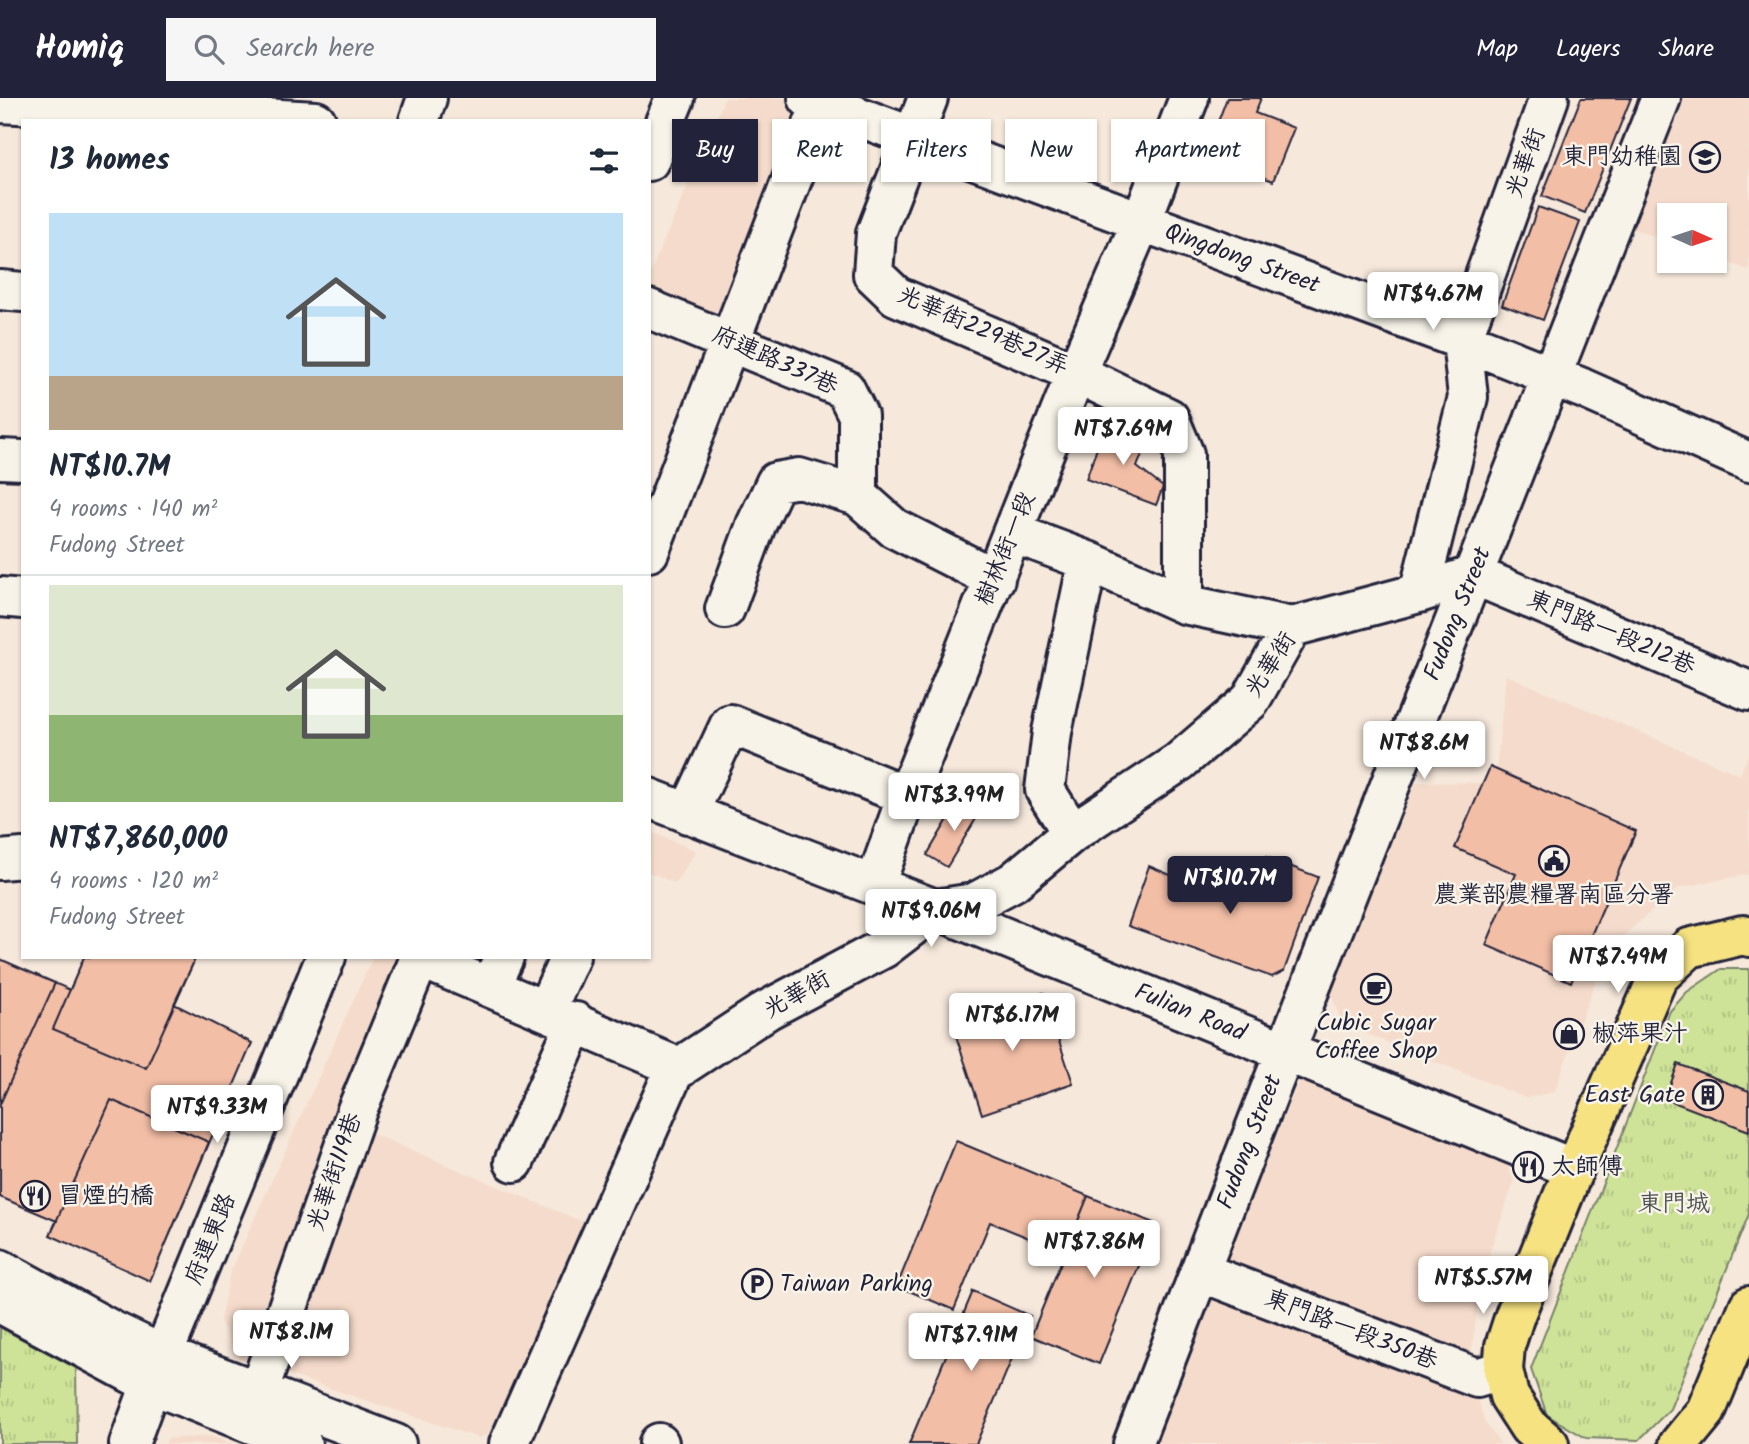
<!DOCTYPE html>
<html lang="en">
<head>
<meta charset="utf-8">
<style>
	:root { --surface:#fff; --page:#f6f6f7; --text:#1f2937; --muted:#747a83; --line:#e0e1e3; --accent:#22223b }
	body { margin:0; font-family:Kalam,"LXGW WenKai TC",sans-serif; background:var(--page); color:var(--text); height:100vh; display:flex; flex-direction:column; font-size:26px; white-space:nowrap }
	* { box-sizing:border-box; margin:0 }
	p { font-size:23px; color:var(--muted) }
	.icon { flex:none; width:38px; height:38px; fill:none; stroke:currentColor; stroke-width:2; stroke-linecap:round; stroke-linejoin:round }
	.map { position:relative; flex:1; overflow:hidden }
	.side { position:absolute; left:21px; top:21px; width:630px; height:840px; display:flex; flex-direction:column; background:var(--surface); border-radius:0px; box-shadow:0 2px 5px #0004 }
	.side>* { flex:none }
	.hud { position:absolute; left:672px; top:21px; width:665px; height:63px; display:flex; gap:14px }
	.needle { width:46px; rotate:93deg }
	.fabs { position:absolute; left:1657px; top:105px; display:grid; gap:14px }
	.fabs a { display:grid; place-items:center; width:70px; height:70px; border-radius:0px; background:var(--surface); box-shadow:0 2px 5px #0004; font-size:35px }
	.price { position:absolute; translate:-50% -60px; padding:0 16px; border-radius:7px; background:#fff; color:#222; font-size:23px; line-height:46px; filter:drop-shadow(0 2px 4px #0008) }
	.price::after { content:''; position:absolute; left:50%; top:42px; width:21px; height:16px; margin-left:-10px; background:inherit; clip-path:polygon(0 0,100% 0,50% 100%) }
	.price.current { background:var(--accent); color:#fff }
	ul { padding:0; list-style:none }
	li { display:grid; align-content:center; gap:14px; height:371px; padding:0 28px }
	li+li { border-top:2px solid var(--line) }
	li span { display:grid; place-items:center; height:217px; border-radius:0px; color:#555 }
	li>.icon { margin-inline-start:auto }
	span .icon { width:126px; height:126px; fill:#fffc; stroke-width:1 }
	li b { font-size:30px }
	h2 { display:flex; justify-content:space-between; align-items:center; height:84px; padding:0 28px; font-size:30px }
	.tag { padding:0 24px; border-radius:0px; background:var(--surface); box-shadow:0 2px 5px #0004; font-size:24px; line-height:63px }
	.tag.current { background:var(--accent); color:#fff }
	header { display:flex; align-items:center; gap:42px; box-sizing:border-box; height:98px; padding:0 35px; background:var(--accent); color:#fff }
	header strong { font-size:33px }
	nav { display:flex; gap:38px; margin-inline-start:auto; font-size:24px }
	.search { width:490px; height:63px; background:var(--page); display:flex; align-items:center; gap:18px; box-sizing:border-box; padding:0 24px; border-radius:0px; color:var(--muted); font-size:26px }
	.map>svg:first-child { display:block }
	.built { fill:#f5dbcb }
	.park { fill:url(#park-tufts); stroke:#78826a; stroke-width:2 }
	.building { fill:#f3bea6; stroke:#22223b; stroke-width:2 }
	.lines { fill:none; stroke-linecap:round; stroke-linejoin:round }
	.minor-casing { stroke:#22223b; stroke-width:44 }
	.major-casing { stroke:#22223b; stroke-width:44 }
	.minor { stroke:#f7f3e8; stroke-width:38 }
	.major { stroke:#f6e281; stroke-width:38 }
	.labels { text-anchor:middle; dominant-baseline:central; stroke-width:5; stroke-linejoin:round; paint-order:stroke }
	.poi-label { font-size:24px; fill:#22223b; stroke:#f7f3e8; text-anchor:start }
	.street-label { font-size:24px; fill:#22223b; stroke:#f7f3e8 }
	.park-label { font-size:24px; fill:#4d5252; stroke:#f7f3e8 }
</style>
</head>
<body>
<header>
<strong>Homiq</strong>
<div class="search"><svg class="icon" aria-label="search" viewBox="0 0 24 24"><circle cx="10" cy="10" r="6"/><path d="M15 15l6 6"/></svg>Search here</div>
<nav><a>Map</a><a>Layers</a><a>Share</a></nav>
</header>
<div class="map">
<svg width="1749" height="1346" viewBox="0 0 1749 1346">
	<defs>
		<pattern id="park-tufts" width="24" height="20" patternUnits="userSpaceOnUse" patternTransform="scale(1.75)"><rect width="24" height="20" fill="#cee398"/><path d="M3 7l-1-3M5 7V3M7 7l1-3M15 17l-1-3M17 17v-4M19 17l1-3" fill="none" stroke="#b1c284"/></pattern>
	</defs>
	<rect width="100%" height="100%" fill="#f6e8db"/>
	<filter id="ink" filterUnits="userSpaceOnUse"><feTurbulence type="fractalNoise" baseFrequency=".0143" numOctaves="2"/><feDisplacementMap in="SourceGraphic" scale="14" xChannelSelector="R" yChannelSelector="G"/><feConvolveMatrix kernelMatrix="1 2 1 2 8 2 1 2 1" color-interpolation-filters="sRGB"/></filter>
	<g filter="url(#ink)">
		<path class="built" d="M725 0H782L806 10 728 226 649 196V178Z
			M1684 0H1749V172L1715 160V117H1670L1669 144 1632 130Z
			M1506 577 1740 677 1749 655V776L1678 790 1607 852 1554 994 1526 1000 1342 926 1331 895 1416 684 1495 685Z
			M649 733 696 753 675 785 649 774Z
			M373 859H422L349 1026 595 1129 509 1328 479 1340 239 1260 220 1223 230 1175Z
			M1304 970 1502 1054 1514 1084 1482 1176 1469 1270 1485 1325 1501 1346H1150Z
			M211 1338 232 1346H166L167 1341Z"/>
		<path class="park" d="M1721 871H1749V1116L1670 1311 1639 1342 1586 1340 1547 1317 1531 1271 1670 913 1687 894Z
			M0 1229 76 1270 77 1346H0Z"/>
		<path class="building" d="M1227 0H1261L1255 15 1294 30 1273 83 1205 58Z
			M1581 0H1631L1585 115 1542 98Z
			M1538 109 1580 124 1543 222 1502 207Z
			M1105 328 1147 344 1137 369 1163 389 1156 407 1086 381Z
			M1490 669 1636 733 1571 884 1486 847 1516 776 1455 750Z
			M960 701 980 714 947 769 927 757Z
			M1266 759 1318 779 1284 873 1272 879 1128 828 1149 768 1221 798 1251 787Z
			M84 859H196L174 906 252 945 150 1183 50 1137 57 1123 0 1099V861L70 892Z
			M84 859H196L146 970 53 931Z
			M0 861 55 885 0 1006Z
			M1043 895 1073 985 982 1016 952 926Z
			M1678 966 1749 993V1033L1665 1001Z
			M111 1002 209 1044 150 1183 50 1137Z
			M956 1043 1088 1098 1065 1155 990 1124 954 1212 897 1188Z
			M1088 1098 1156 1126 1099 1266 1031 1238Z
			M973 1193 1030 1218 976 1346H909Z"/>
		<g class="lines">
			<g class="minor-casing">
				<path id="minor" d="M808 0 1462 242 1582 290 1749 364
					M928 0 876 135 873 176 896 198 1076 275 1169 320 1184 356V506
					M0 5 316 23
					M419 23 427 0
					M649 63 675 0
					M0 192 23 194
					M649 211 845 291 858 317V398L894 430 995 481
					M0 361 23 362
					M1013 435 1088 463 1184 506 1292 529
					M649 454 821 6
					M1419 495 1468 299 1462 242 1549 0
					M0 499 23 501
					M725 511 756 427 776 384 799 380 858 398
					M649 700 935 811 1574 1071
					M688 716 730 626 907 698
					M1072 735 1045 692 1052 634 1088 463
					M0 762 23 760
					M875 787 907 698 1076 275 1141 124 1189 0
					M418 859 680 970
					M490 889 504 859
					M546 912 570 859
					M514 1064 576 924
					M0 1171 113 1233 163 1257 396 1346
					M1201 1174 1477 1280 1503 1272
					M0 1205 151 1286 302 1346
					M259 1292 357 1012 420 860
					M659 1345V1346
					M129 1346 151 1286 326 859
					M509 1346 674 973 767 912 884 850 935 811 974 805 1013 784 1072 735 1179 664 1250 603 1292 529 1419 495 1474 477 1749 593
					M1133 1346 1268 997 1661 0"/>
			</g>
			<g class="major-casing">
				<path id="major" d="M1549 1346 1529 1329 1509 1298 1503 1272 1505 1248 1515 1217 1574 1071 1658 879 1689 850 1743 837 1749 839
					M1679 1346 1706 1313 1749 1208"/>
			</g>
			<use href="#minor" class="minor"/>
			<use href="#major" class="major"/>
		</g>
	</g>
	<defs>
		<g id="school-ring" transform="scale(1.575)"><circle r="9.5" fill="#f7f3e8" stroke="#22223b" stroke-width="1.5"/><path d="M0-5L7-2L0 1L-7-2ZM-4 1L0 2.5L4 1V4Q0 6-4 4Z" fill="#22223b"/></g>
		<g id="civic-ring" transform="scale(1.575)"><circle r="9.5" fill="#f7f3e8" stroke="#22223b" stroke-width="1.5"/><path d="M-.6-6.5H3V-4.5H.6V-3L4-1V1h2V6H-6V1h2V-1L-.6-3ZM-1.2 2.5V6h2.4V2.5Z" fill="#22223b"/></g>
		<g id="cafe-ring" transform="scale(1.575)"><circle r="9.5" fill="#f7f3e8" stroke="#22223b" stroke-width="1.5"/><path d="M-5.5-4.5H6V0H3Q3 3.5 0 3.5H-2.5Q-5.5 3.5-5.5 0ZM3-3.2v2h1.7v-2ZM-6 4.5H4V6H-6Z" fill="#22223b"/></g>
		<g id="shop-ring" transform="scale(1.575)"><circle r="9.5" fill="#f7f3e8" stroke="#22223b" stroke-width="1.5"/><path d="M-5-2.5h2.3a2.7 3.5 0 0 1 5.4 0H5L5.5 6h-11ZM-1.5-2.5h3a1.5 2.3 0 0 0-3 0Z" fill="#22223b"/></g>
		<g id="building-ring" transform="scale(1.575)"><circle r="9.5" fill="#f7f3e8" stroke="#22223b" stroke-width="1.5"/><path d="M-4-6H4V6H1V3H-1V6H-4ZM-2.5-4.3h1.7v1.8h-1.7ZM.8-4.3h1.7v1.8H.8ZM-2.5-1h1.7V.8h-1.7ZM.8-1h1.7V.8H.8Z" fill="#22223b"/></g>
		<g id="restaurant-ring" transform="scale(1.575)"><circle r="9.5" fill="#f7f3e8" stroke="#22223b" stroke-width="1.5"/><path d="M-5-6h1v4h1v-4h1v4h1v-4h1v5L-1.5 .5V6h-2V.5L-5-1ZM5-6V6H3V1.5H1.5Q1.5-4 5-6Z" fill="#22223b"/></g>
		<g id="parking-ring" transform="scale(1.575)"><circle r="9.5" fill="#f7f3e8" stroke="#22223b" stroke-width="1.5"/><path d="M-3.5-5.5H1a3.5 3.5 0 0 1 0 7H-1V5.5H-3.5ZM-1-3.4V-.6H.8a1.4 1.4 0 0 0 0-2.8Z" fill="#22223b"/></g>
	</defs>
	<g fill-rule="evenodd">
		<use href="#school-ring" x="1705" y="59"/>
		<use href="#civic-ring" x="1554" y="763"/>
		<use href="#cafe-ring" x="1376" y="891"/>
		<use href="#shop-ring" x="1569" y="936"/>
		<use href="#building-ring" x="1708" y="997"/>
		<use href="#restaurant-ring" x="1528" y="1069"/>
		<use href="#restaurant-ring" x="35" y="1098"/>
		<use href="#parking-ring" x="757" y="1186"/>
	</g>
	<g class="labels">
		<g class="poi-label">
			<text x="1682" y="59" text-anchor="end">東門幼稚園</text>
			<text x="1554" y="797" text-anchor="middle">農業部農糧署南區分署</text>
			<text x="1376" y="925" text-anchor="middle">Cubic Sugar<tspan x="1376" dy="28">Coffee Shop</tspan></text>
			<text x="1592" y="936">椒萍果汁</text>
			<text x="1685" y="997" text-anchor="end">East Gate</text>
			<text x="1551" y="1069">太師傅</text>
			<text x="58" y="1098">冒煙的橋</text>
			<text x="780" y="1186">Taiwan Parking</text>
		</g>
		<g class="street-label">
			<text transform="translate(1526 65) rotate(-70)">光華街</text>
			<text transform="translate(1242 161) rotate(20)">Qingdong Street</text>
			<text transform="translate(983 233) rotate(24)">光華街229巷27弄</text>
			<text transform="translate(775 263) rotate(24)">府連路337巷</text>
			<text transform="translate(1006 451) rotate(-68)">樹林街一段</text>
			<text transform="translate(1458 516) rotate(-68)">Fudong Street</text>
			<text transform="translate(1611 535) rotate(23)">東門路一段212巷</text>
			<text transform="translate(1271 567) rotate(-57)">光華街</text>
			<text transform="translate(797 897) rotate(-29)">光華街</text>
			<text transform="translate(1190 915) rotate(22)">Fulian Road</text>
			<text transform="translate(1250 1044) rotate(-69)">Fudong Street</text>
			<text transform="translate(335 1074) rotate(-71)">光華街119巷</text>
			<text transform="translate(211 1141) rotate(-68)">府連東路</text>
			<text transform="translate(1351 1232) rotate(21)">東門路一段350巷</text>
		</g>
		<g class="park-label">
			<text x="1674" y="1106">東門城</text>
		</g>
	</g>
</svg>
<div class="fabs">
<a><svg class="needle" viewBox="-14 -14 28 28"><path d="M0-13l5 13h-10z" fill="#e53935"/><path d="M0 13l5-13h-10z" fill="#747a83"/></svg></a>
</div>
<b class="price" style="left:1433px;top:234px">NT$4.67M</b>
<b class="price" style="left:1123px;top:369px">NT$7.69M</b>
<b class="price" style="left:1424px;top:683px">NT$8.6M</b>
<b class="price" style="left:954px;top:735px">NT$3.99M</b>
<b class="price current" style="left:1230px;top:818px">NT$10.7M</b>
<b class="price" style="left:931px;top:851px">NT$9.06M</b>
<b class="price" style="left:1618px;top:897px">NT$7.49M</b>
<b class="price" style="left:1012px;top:955px">NT$6.17M</b>
<b class="price" style="left:217px;top:1047px">NT$9.33M</b>
<b class="price" style="left:1094px;top:1182px">NT$7.86M</b>
<b class="price" style="left:1483px;top:1218px">NT$5.57M</b>
<b class="price" style="left:291px;top:1272px">NT$8.1M</b>
<b class="price" style="left:971px;top:1275px">NT$7.91M</b>
<div class="hud">
<a class="tag current">Buy</a>
<a class="tag">Rent</a>
<a class="tag">Filters</a>
<a class="tag">New</a>
<a class="tag">Apartment</a>
</div>
<section class="side">
<h2>13 homes<svg class="icon" aria-label="filters" viewBox="0 0 24 24"><path d="M4 7h16M4 17h16"/><circle cx="9" cy="7" r="2"/><circle cx="15" cy="17" r="2"/></svg></h2>
<ul>
<li><span style="background:linear-gradient(#bfe0f5 75%,#b9a48a 0)"><svg class="icon" aria-label="home" viewBox="0 0 24 24"><path d="M3 11l9-7 9 7M6 9v11h12V9"/></svg></span><div><b>NT$10.7M</b><p>4 rooms · 140 m²</p><p>Fudong Street</p></div></li>
<li><span style="background:linear-gradient(#dfe7d0 60%,#8fb573 0)"><svg class="icon" aria-label="home" viewBox="0 0 24 24"><path d="M3 11l9-7 9 7M6 9v11h12V9"/></svg></span><div><b>NT$7,860,000</b><p>4 rooms · 120 m²</p><p>Fudong Street</p></div></li>
</ul>
</section>
</div>
</body>
</html>
